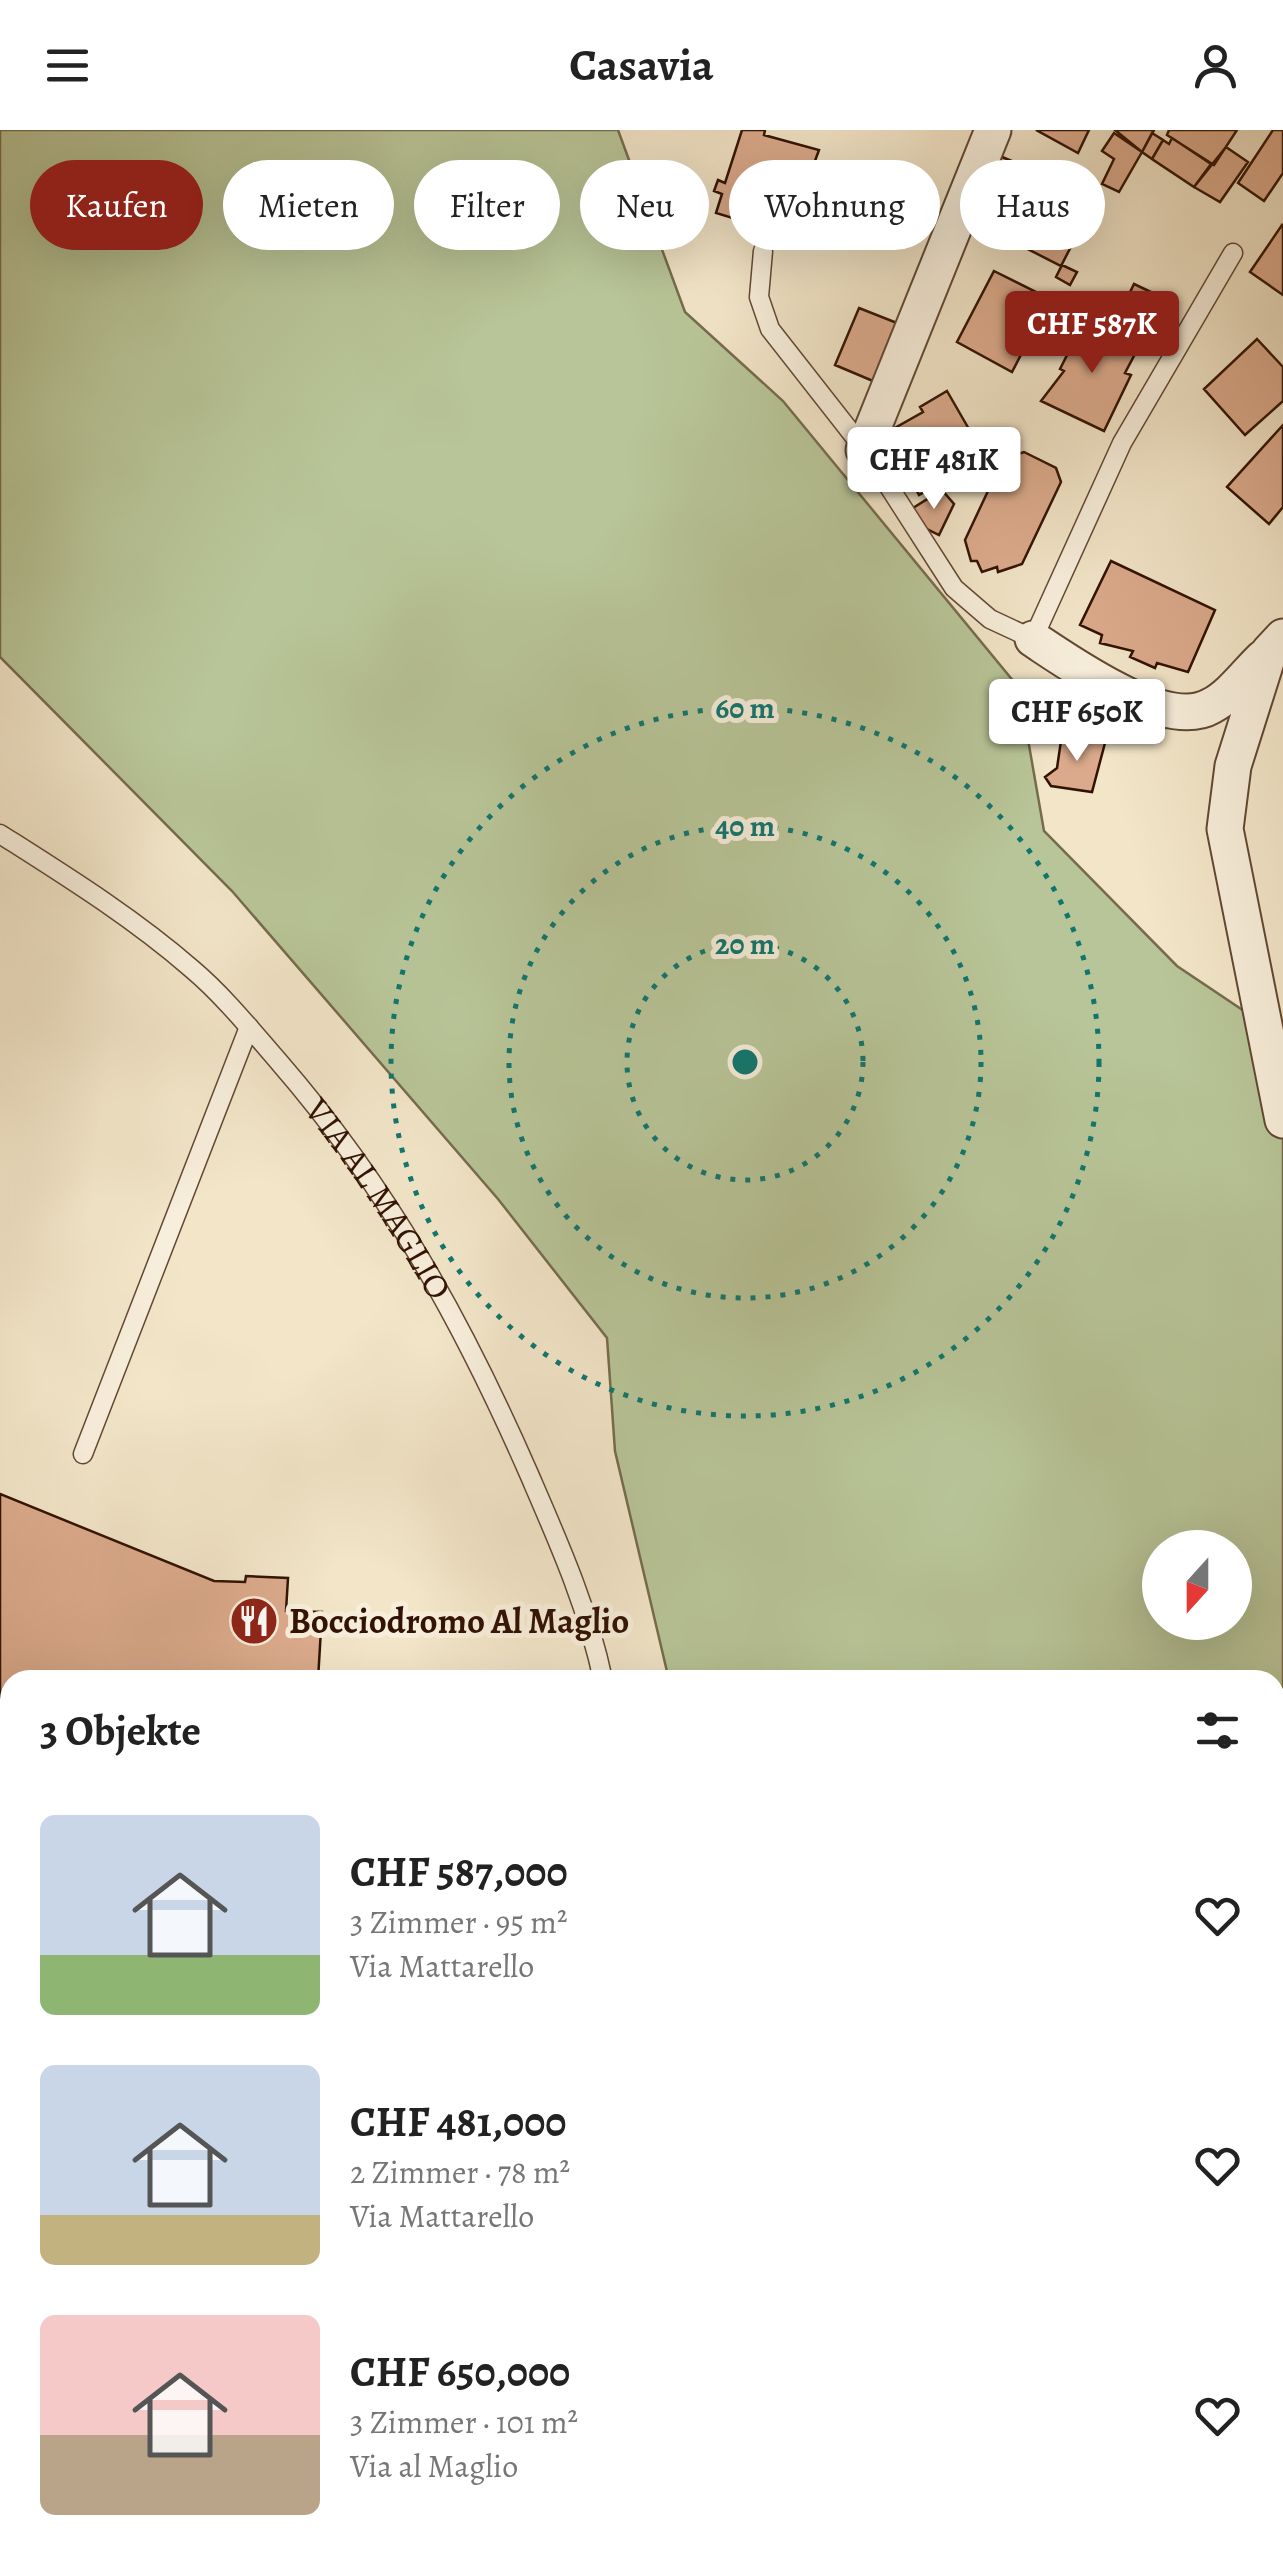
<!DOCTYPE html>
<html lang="de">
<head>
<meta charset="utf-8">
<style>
	:root { --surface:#fff; --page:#f6f6f6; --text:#222; --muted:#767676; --accent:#8f2418 }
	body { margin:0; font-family:Alegreya,serif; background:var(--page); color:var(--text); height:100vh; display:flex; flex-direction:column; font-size:38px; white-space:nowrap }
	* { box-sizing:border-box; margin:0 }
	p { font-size:32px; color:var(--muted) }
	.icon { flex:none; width:55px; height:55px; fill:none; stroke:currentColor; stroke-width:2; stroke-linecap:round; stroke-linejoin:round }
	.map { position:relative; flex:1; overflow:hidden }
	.sheet { position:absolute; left:0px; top:1540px; width:1285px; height:892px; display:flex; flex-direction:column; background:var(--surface); border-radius:30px 30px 0 0; box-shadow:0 10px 40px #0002 }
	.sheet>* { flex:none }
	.top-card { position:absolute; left:30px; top:30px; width:1225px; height:90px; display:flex; gap:20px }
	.needle { width:65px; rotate:201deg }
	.controls { position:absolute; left:1142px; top:1400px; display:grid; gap:20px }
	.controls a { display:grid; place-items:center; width:110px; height:110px; border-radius:50%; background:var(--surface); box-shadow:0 10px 40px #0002; font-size:50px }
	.price { position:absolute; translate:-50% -85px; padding:0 22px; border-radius:10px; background:#fff; color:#222; font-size:32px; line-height:65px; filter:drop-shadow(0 2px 5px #0008) }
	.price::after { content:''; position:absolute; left:50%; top:60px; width:30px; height:22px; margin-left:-15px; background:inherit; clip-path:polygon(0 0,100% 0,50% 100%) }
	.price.on { background:var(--accent); color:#fff }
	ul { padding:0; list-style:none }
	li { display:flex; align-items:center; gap:30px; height:250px; padding:0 40px }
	li span { display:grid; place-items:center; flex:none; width:280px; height:200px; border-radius:15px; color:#555 }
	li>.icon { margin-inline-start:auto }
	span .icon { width:120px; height:120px; fill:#fffc; stroke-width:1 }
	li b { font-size:42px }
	h2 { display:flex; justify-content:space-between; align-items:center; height:120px; padding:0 40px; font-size:42px }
	.tag { padding:0 35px; border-radius:45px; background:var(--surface); box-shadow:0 10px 40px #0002; font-size:35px; line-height:90px }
	.tag.on { background:var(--accent); color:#fff }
	header { display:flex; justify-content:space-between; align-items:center; height:130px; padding:0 40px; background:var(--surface); font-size:45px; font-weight:600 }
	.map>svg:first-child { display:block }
	.green { fill:#b8c598; stroke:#756c4e; stroke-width:2.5; fill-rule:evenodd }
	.building { fill:#dbaa8c; stroke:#321303; stroke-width:2.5 }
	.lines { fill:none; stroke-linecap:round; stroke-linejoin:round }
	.service-casing { stroke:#624834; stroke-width:21 }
	.minor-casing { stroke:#624834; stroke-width:39 }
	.service { stroke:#f7eedb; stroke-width:18 }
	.minor { stroke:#f7eedb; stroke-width:35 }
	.ring { fill:none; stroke:#0f766e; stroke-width:5; stroke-dasharray:5 10 }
	.labels { text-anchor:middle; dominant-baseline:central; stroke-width:10; stroke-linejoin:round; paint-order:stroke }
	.street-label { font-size:35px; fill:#321303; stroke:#f7eedb }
	.poi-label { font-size:35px; font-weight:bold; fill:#321303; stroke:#f7eedb; text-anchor:start }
	.centre { fill:#0f766e; stroke:#f7eedb; stroke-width:5 }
	.ring-label { font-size:30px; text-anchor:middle; font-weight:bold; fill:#0f766e; stroke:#f7eedb; stroke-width:10; stroke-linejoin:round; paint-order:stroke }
</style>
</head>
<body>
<header><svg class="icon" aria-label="menu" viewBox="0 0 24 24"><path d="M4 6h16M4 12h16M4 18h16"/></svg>Casavia<svg class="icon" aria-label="person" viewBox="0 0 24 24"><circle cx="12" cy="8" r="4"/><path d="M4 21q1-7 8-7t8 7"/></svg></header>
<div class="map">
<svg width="1283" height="2431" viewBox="0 0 1283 2431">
	<rect width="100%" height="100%" fill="#f2e5c8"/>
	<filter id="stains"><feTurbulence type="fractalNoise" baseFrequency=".002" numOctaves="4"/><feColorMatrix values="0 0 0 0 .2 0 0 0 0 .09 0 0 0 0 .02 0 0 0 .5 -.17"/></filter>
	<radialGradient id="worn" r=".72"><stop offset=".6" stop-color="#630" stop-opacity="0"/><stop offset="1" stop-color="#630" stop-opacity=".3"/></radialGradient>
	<path class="green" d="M0 0H618L685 182 783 271 1019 558 1044 701 1177 836 1262 893 1283 990V2431H415L447 2422H1275V1550H669L615 1321 607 1208 498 1069 232 761 0 527ZM1160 1418H1235V1492H1160Z
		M10 1877V2422L227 2423 223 2431H0V1901Z"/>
	<path class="building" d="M742 0H765L764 5 819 20 788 104 753 93 755 89 741 84 739 90 716 83 722 64 714 61 718 50 725 53Z
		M1036 0H1089L1078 23Z
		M1115 0H1154L1142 22Z
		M1169 0H1237L1214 35 1167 5Z
		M1273 0H1283V43L1264 71 1238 53Z
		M1114 3 1142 22 1119 62 1102 54 1114 29 1102 21Z
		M1152 3 1163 10 1152 29 1142 22Z
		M1172 8 1211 34 1194 57 1152 29 1163 10 1169 14Z
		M1226 17 1248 32 1220 72 1194 57Z
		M995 24 1014 32 1001 62 983 53Z
		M1037 40 1095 70 1061 136 1002 106Z
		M1282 95 1283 96V165L1250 142Z
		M1062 135 1077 142 1070 155 1056 147Z
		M994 141 1050 169 1012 242 957 212Z
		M1134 154 1168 170 1150 208 1120 183Z
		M859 178 897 193 873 251 835 235Z
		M1088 184 1136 222 1125 243 1131 245 1104 301 1041 271 1064 241 1060 239Z
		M1257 209 1283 237V271L1245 305 1204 259Z
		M947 261 981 320 941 344 945 350 919 365 886 303 923 282 920 277Z
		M1283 295V377L1269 394 1227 357Z
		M1024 322 1056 338 1061 352 1022 434 998 442 997 437 982 442 977 431H971L965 410 1003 329Z
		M942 360 954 374 939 405 921 396 913 378Z
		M1111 431 1215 480 1188 542 1157 533 1155 538 1130 527 1133 521 1100 513 1102 505 1080 495Z
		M1062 604 1105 613 1092 662 1051 656 1045 647 1057 638Z
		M0 1364 214 1451 245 1452 246 1446 288 1448 286 1481 322 1482 318 1550H10V1594L0 1590Z"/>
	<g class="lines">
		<g class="service-casing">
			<g id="service">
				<path d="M763 121 759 167 770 199 868 324 954 458 990 489 1033 509 1122 313 1233 123"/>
				<path id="s1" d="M0 704C66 746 132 787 192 839 224 866 252 901 279 932 389 1059 462 1191 529 1344 558 1411 588 1478 603 1550"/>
				<path d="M83 1324 249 897"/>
				<path d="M346 2431 363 2422"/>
			</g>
		</g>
		<g class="minor-casing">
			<path id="minor" d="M864 320 993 0
				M1283 507 1269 522 1233 636 1225 699 1283 990
				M1033 509C1071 534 1166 602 1211 576 1231 566 1247 543 1263 528"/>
		</g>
		<use href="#service" class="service"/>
		<use href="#minor" class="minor"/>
	</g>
	<g class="ring">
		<circle cx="745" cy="932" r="118"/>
		<circle cx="745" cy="932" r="236"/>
		<circle cx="745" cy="932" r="354"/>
	</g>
	<defs>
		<g id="restaurant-disc" transform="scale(2.5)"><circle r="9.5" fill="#8f2418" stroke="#f7eedb"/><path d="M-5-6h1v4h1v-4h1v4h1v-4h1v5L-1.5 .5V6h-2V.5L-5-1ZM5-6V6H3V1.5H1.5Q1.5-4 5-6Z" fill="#fff"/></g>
	</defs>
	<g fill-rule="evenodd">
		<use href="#restaurant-disc" x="254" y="1491"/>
	</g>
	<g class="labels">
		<g class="street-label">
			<text stroke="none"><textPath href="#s1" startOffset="532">VIA AL MAGLIO</textPath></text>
		</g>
		<g class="poi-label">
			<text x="289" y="1491">Bocciodromo Al Maglio</text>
		</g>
	</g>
	<circle cx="745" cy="932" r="15" class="centre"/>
	<g class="ring-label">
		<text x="745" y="588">60 m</text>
		<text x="745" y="706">40 m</text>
		<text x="745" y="824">20 m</text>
	</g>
	<rect width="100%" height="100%" filter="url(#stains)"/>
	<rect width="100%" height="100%" fill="url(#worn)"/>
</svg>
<div class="controls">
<a><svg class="needle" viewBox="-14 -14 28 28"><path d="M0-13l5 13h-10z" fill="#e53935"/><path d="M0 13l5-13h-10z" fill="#767676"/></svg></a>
</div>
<b class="price on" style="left:1092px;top:246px">CHF 587K</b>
<b class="price" style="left:934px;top:382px">CHF 481K</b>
<b class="price" style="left:1077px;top:634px">CHF 650K</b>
<div class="top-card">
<a class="tag on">Kaufen</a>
<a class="tag">Mieten</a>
<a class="tag">Filter</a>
<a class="tag">Neu</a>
<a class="tag">Wohnung</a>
<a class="tag">Haus</a>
</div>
<section class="sheet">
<h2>3 Objekte<svg class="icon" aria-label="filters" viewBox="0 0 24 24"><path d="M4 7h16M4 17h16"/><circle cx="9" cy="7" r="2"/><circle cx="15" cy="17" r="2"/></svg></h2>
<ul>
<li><span style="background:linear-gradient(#c9d6e8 70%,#8fb573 0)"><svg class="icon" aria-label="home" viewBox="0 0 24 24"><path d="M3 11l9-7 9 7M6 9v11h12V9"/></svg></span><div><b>CHF 587,000</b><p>3 Zimmer · 95 m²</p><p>Via Mattarello</p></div><svg class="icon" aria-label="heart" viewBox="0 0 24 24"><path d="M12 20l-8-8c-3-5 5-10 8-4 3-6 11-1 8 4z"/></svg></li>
<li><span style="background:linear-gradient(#c9d6e8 75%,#c2b280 0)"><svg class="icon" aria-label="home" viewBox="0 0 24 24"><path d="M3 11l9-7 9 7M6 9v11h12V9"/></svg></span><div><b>CHF 481,000</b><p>2 Zimmer · 78 m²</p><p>Via Mattarello</p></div><svg class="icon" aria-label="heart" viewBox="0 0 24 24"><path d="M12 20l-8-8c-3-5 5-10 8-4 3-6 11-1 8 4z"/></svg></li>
<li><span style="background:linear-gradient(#f6c9c9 60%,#b9a48a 0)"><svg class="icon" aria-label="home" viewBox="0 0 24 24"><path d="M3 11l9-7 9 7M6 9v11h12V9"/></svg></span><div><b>CHF 650,000</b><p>3 Zimmer · 101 m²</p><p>Via al Maglio</p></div><svg class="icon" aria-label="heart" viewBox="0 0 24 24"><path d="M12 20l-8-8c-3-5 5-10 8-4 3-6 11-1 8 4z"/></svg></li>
</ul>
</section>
</div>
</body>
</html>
